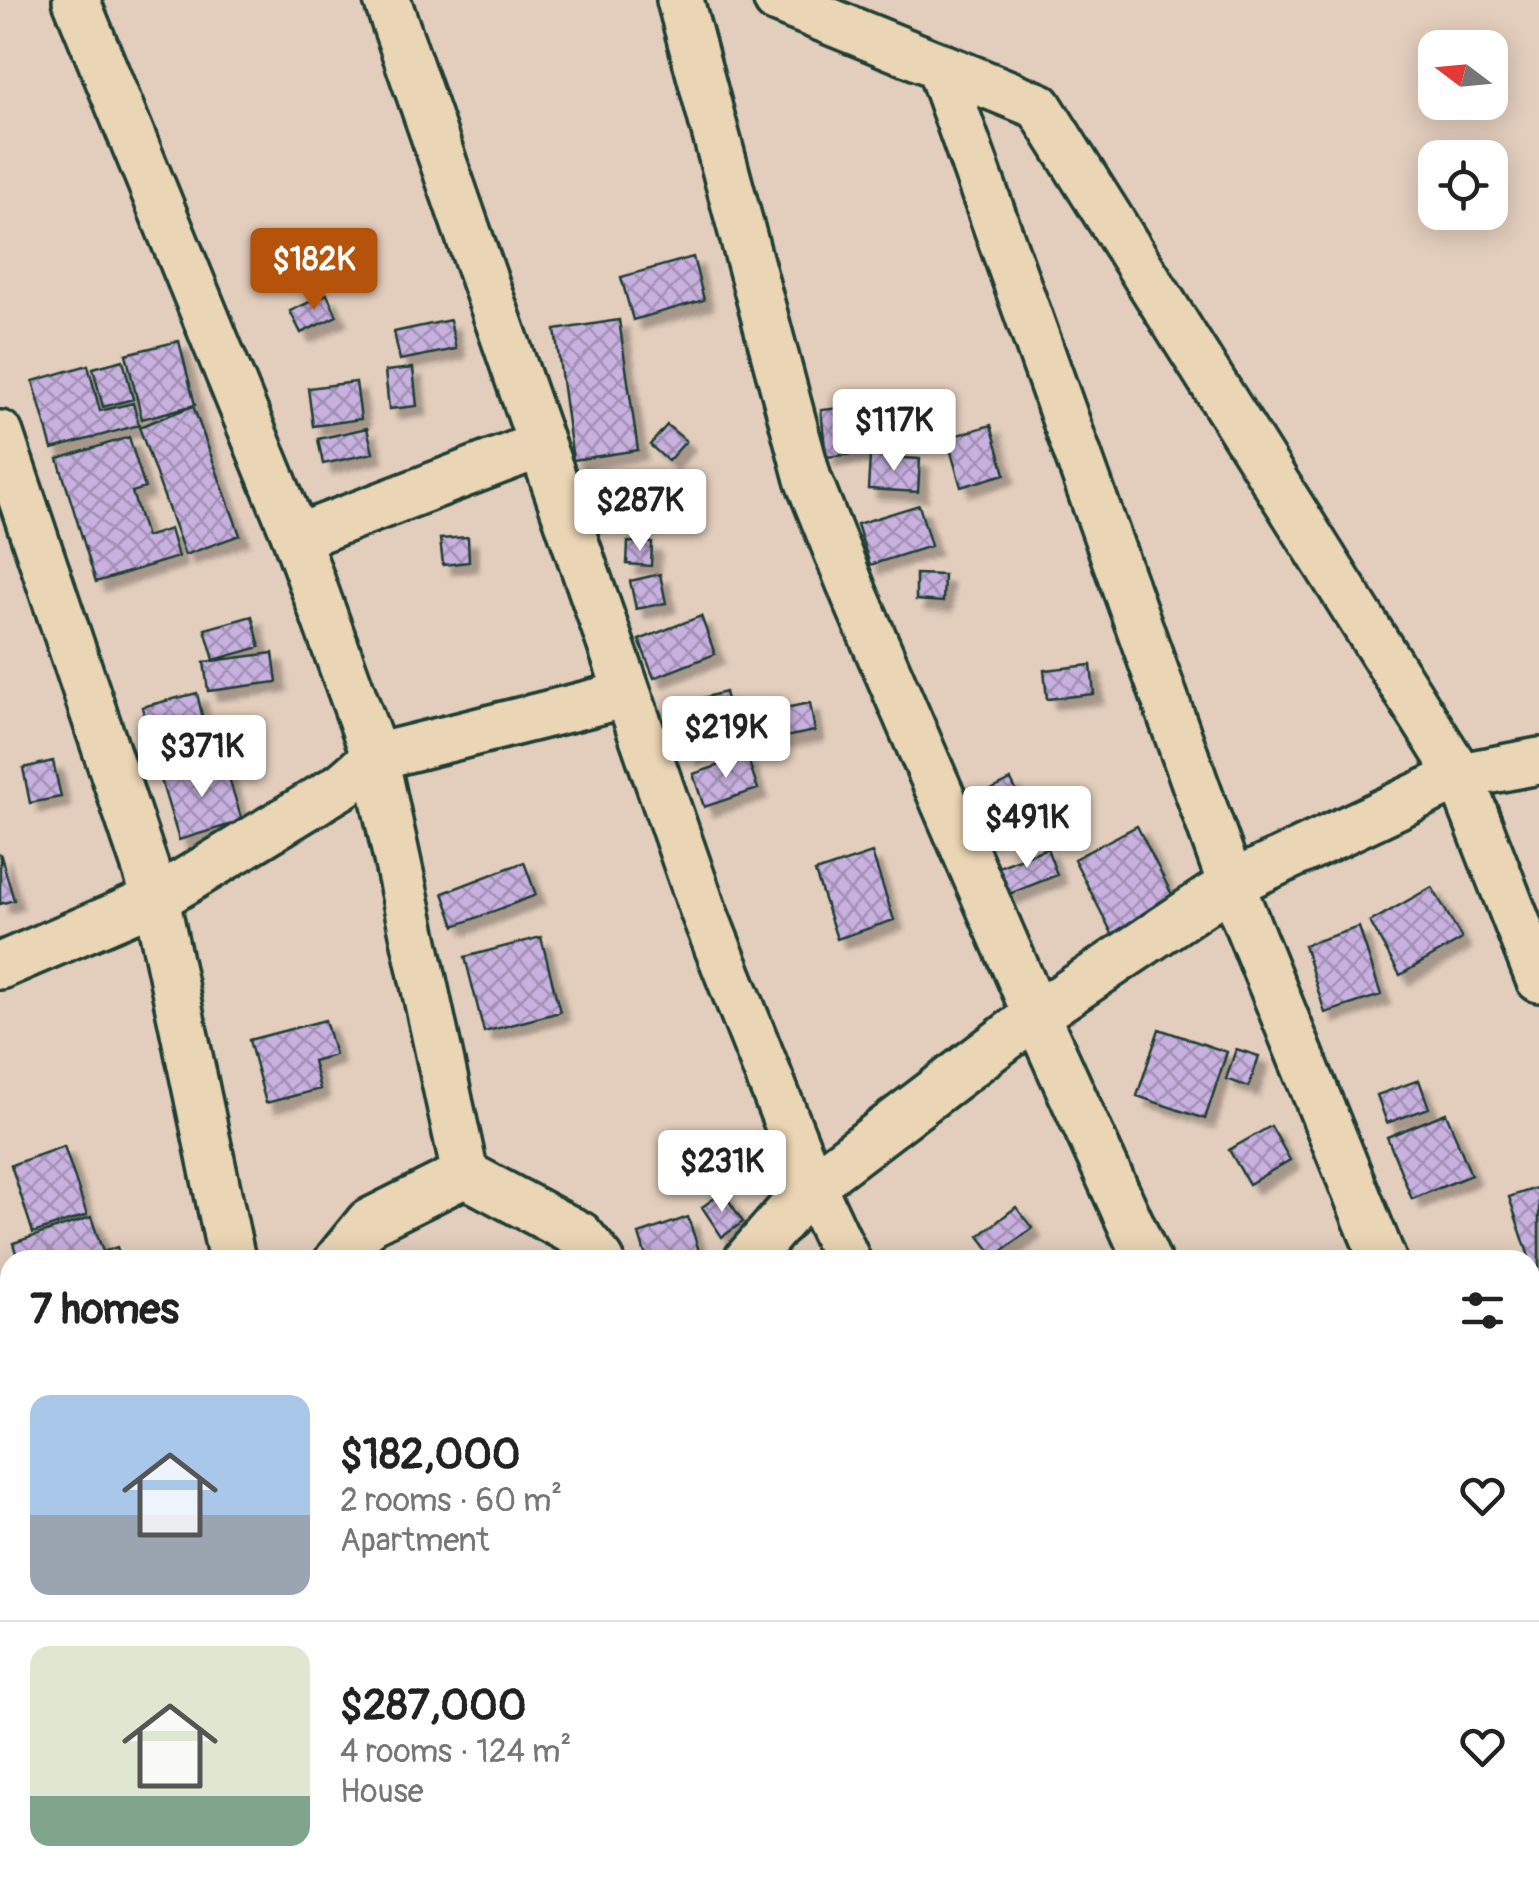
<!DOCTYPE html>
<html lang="en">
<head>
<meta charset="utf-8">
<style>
	:root { --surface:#fff; --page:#f6f6f6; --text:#222; --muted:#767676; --line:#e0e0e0; --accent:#b45309 }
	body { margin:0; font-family:Pangolin,sans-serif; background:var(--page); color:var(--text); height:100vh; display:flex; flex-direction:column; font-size:38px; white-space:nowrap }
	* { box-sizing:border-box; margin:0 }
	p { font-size:32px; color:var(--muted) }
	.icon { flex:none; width:55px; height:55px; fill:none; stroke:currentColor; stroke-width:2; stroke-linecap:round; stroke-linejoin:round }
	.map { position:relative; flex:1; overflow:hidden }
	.sheet { position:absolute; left:0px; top:1250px; width:1540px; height:642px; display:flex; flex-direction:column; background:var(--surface); border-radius:30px 30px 0 0; box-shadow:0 5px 25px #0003 }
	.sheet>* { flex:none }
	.needle { width:65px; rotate:286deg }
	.controls { position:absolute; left:1418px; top:30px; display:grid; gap:20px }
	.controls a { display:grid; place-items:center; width:90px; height:90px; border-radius:20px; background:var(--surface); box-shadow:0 5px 25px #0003; font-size:50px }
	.price { position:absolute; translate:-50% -85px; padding:0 22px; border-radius:10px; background:#fff; color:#222; font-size:32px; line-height:65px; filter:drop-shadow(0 2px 5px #0008) }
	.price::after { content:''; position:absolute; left:50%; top:60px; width:30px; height:22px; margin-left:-15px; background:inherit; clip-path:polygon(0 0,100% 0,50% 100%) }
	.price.selected { background:var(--accent); color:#fff }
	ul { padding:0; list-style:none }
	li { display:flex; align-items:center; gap:30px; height:250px; padding:0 30px }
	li+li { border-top:2px solid var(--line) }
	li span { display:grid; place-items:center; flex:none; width:280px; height:200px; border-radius:20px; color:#555 }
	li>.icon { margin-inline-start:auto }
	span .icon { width:120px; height:120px; fill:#fffc; stroke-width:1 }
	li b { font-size:42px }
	h2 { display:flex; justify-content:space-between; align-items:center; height:120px; padding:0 30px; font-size:42px }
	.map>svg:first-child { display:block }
	.building { fill:url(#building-cross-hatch); stroke:#1f3d34; stroke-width:2.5; filter:url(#shadow) }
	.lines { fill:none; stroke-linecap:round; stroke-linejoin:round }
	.minor-casing { stroke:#1f3d34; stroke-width:52 }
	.trunk-casing { stroke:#1f3d34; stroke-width:62 }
	.minor { stroke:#ead5b4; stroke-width:45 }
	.trunk { stroke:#ead5b4; stroke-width:55 }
</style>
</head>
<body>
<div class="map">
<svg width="1539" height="1891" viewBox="0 0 1539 1891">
	<defs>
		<pattern id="building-cross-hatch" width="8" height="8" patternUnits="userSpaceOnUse" patternTransform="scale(2.5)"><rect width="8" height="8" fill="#c8b0df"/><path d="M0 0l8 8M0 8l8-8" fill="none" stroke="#a290b6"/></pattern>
		<filter id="shadow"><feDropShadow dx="9" dy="9" stdDeviation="2.5" flood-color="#0004"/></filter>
	</defs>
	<rect width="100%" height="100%" fill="#e3cebd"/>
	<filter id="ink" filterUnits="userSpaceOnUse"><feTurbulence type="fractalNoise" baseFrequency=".01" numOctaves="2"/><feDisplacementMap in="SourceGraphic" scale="20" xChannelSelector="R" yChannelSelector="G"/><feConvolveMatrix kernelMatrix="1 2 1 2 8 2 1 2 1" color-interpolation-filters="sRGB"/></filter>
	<g filter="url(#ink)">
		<path class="building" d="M693 257 704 300 633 320 621 277Z
			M327 294 337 316 301 333 290 311Z
			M450 320 456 349 400 360 394 332Z
			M619 320 638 450 573 460 555 330Z
			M179 341 195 405 142 419 126 354Z
			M123 360 133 399 103 407 93 368Z
			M88 365 100 411 133 403 139 425 52 449 33 381Z
			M413 368 417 406 389 409 385 371Z
			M356 382 361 419 313 426 308 388Z
			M879 404 884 451 826 457 821 410Z
			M193 406 240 535 185 555 139 427Z
			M667 425 686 441 668 461 650 445Z
			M991 425 1005 474 961 487 947 438Z
			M367 428 373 453 323 464 318 439Z
			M129 437 145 488 132 492 146 537 170 529 178 557 96 582 58 459Z
			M870 456 920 459 918 492 868 489Z
			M919 505 931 546 870 565 857 524Z
			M468 537 469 562 443 565 440 539Z
			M628 542 652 543 651 566 627 564Z
			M660 574 666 603 636 609 630 581Z
			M916 574 944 575 943 602 916 600Z
			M252 616 260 647 214 660 205 629Z
			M701 616 715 654 654 678 639 640Z
			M273 653 277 682 208 691 204 662Z
			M1091 665 1094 694 1047 699 1044 670Z
			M725 692 738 743 689 756 676 705Z
			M197 693 211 755 157 768 142 707Z
			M810 703 815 731 769 740 764 712Z
			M747 756 758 789 704 807 693 774Z
			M53 761 61 797 30 803 23 768Z
			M224 761 242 821 179 840 161 780Z
			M1011 780 1028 814 978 839 961 805Z
			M1137 826 1185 920 1122 953 1074 859Z
			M1047 848 1057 875 1007 895 996 868Z
			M0 853 14 900 0 904Z
			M872 853 894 920 837 939 815 872Z
			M524 862 536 895 455 926 443 893Z
			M1432 887 1462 939 1400 975 1370 922Z
			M1359 927 1381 995 1325 1013 1304 945Z
			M541 937 560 1012 484 1032 465 957Z
			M325 1020 335 1055 313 1061 320 1089 266 1103 249 1040Z
			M1159 1029 1227 1052 1205 1119 1137 1096Z
			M1236 1049 1259 1056 1249 1087 1226 1079Z
			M1419 1080 1429 1108 1387 1123 1377 1095Z
			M1446 1113 1471 1175 1412 1199 1387 1137Z
			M1271 1126 1290 1160 1249 1184 1229 1150Z
			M64 1146 87 1215 33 1233 11 1165Z
			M1539 1187V1267L1533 1269 1509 1197Z
			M723 1192 743 1222 722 1237 702 1207Z
			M1016 1207 1032 1228 995 1257 979 1236Z
			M91 1217 103 1252 117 1247 121 1260H18L13 1243Z
			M688 1217 702 1260H647L639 1234Z
			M1539 1817V1858L1530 1859V1818Z
			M647 1882H676L673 1891H644Z
			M799 1882H814L817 1891H778Z
			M1467 1882H1495L1499 1891H1451Z"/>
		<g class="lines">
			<g class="minor-casing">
				<path id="minor" d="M76 0 296 538 375 757 465 1174 580 1235 601 1260
					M387 0 704 913 812 1185 747 1260
					M680 0 808 479 855 596 1036 1015 812 1185 847 1260
					M777 0 1039 106 1460 776 1539 761
					M939 65 1231 884 1383 1260
					M0 434 156 899 232 1260
					M296 538 540 445
					M0 966 156 899 343 785 375 757 628 694
					M338 1260 369 1222 465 1174
					M1147 1260 1036 1015 1231 884 1460 776 1539 979
					M1530 1460 1539 1458
					M1530 1615 1539 1636
					M591 1882 594 1891
					M903 1882 909 1891
					M1111 1882 1114 1891
					M1398 1882 1402 1891"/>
			</g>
			<g class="trunk-casing">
				<path id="trunk" d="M0 1424 10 1448
					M196 1882 199 1891"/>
			</g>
			<use href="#minor" class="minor"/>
			<use href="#trunk" class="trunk"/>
		</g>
	</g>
</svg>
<div class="controls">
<a><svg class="needle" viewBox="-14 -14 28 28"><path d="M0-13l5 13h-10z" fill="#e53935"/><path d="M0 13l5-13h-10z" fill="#767676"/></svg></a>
<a><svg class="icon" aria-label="locate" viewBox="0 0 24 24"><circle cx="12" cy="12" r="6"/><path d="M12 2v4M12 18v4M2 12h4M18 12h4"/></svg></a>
</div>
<b class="price selected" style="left:314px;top:313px">$182K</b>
<b class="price" style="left:894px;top:474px">$117K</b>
<b class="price" style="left:640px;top:554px">$287K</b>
<b class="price" style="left:726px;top:781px">$219K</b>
<b class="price" style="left:202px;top:800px">$371K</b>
<b class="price" style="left:1027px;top:871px">$491K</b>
<b class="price" style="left:722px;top:1215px">$231K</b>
<section class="sheet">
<h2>7 homes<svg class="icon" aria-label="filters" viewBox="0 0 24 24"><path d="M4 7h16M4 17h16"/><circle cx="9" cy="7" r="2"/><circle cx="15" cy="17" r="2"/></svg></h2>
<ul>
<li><span style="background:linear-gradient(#a9c7e8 60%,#9aa5b1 0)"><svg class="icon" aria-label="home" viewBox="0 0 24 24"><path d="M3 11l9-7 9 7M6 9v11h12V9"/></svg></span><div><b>$182,000</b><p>2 rooms · 60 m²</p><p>Apartment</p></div><svg class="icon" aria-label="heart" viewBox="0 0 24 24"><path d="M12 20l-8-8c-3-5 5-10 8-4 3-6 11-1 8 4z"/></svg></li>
<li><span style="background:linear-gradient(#dfe7d0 75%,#7fa58c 0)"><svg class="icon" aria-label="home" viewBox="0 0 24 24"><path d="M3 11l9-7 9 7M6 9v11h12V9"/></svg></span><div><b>$287,000</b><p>4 rooms · 124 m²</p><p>House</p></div><svg class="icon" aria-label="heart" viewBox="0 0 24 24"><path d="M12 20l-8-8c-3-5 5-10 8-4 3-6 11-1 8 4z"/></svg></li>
</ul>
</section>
</div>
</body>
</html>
